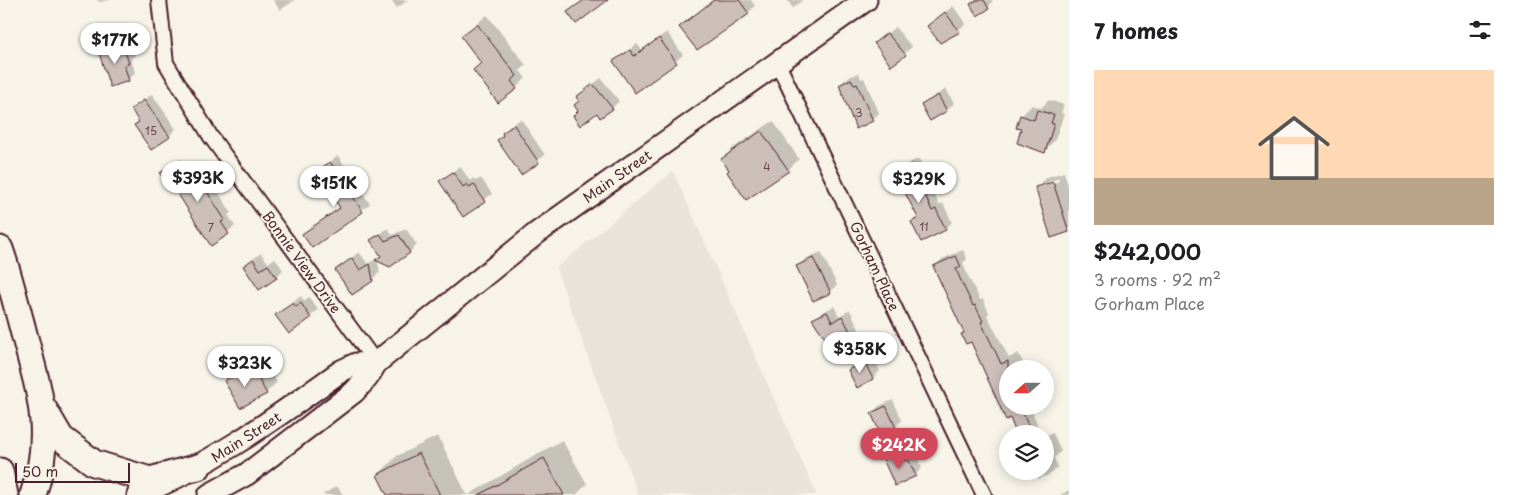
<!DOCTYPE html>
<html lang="en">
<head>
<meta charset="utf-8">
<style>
	:root { --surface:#fff; --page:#f2f2f2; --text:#202124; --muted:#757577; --accent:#d1495b }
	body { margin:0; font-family:"Playpen Sans",sans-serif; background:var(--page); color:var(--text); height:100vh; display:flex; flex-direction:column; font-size:19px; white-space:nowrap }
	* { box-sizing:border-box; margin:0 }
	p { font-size:16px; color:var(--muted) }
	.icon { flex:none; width:28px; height:28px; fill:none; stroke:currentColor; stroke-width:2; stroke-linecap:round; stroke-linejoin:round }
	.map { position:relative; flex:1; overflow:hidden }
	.side { display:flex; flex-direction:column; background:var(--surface); width:450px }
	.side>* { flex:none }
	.needle { width:32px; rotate:249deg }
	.tools { position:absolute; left:999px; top:360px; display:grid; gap:10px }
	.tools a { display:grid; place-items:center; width:55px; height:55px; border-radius:50%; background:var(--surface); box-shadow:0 2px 12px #0003; font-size:25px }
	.scale { position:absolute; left:15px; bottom:12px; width:115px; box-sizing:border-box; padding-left:5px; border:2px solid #4a1f2b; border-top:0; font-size:14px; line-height:18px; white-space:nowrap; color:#4a1f2b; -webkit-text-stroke:4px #f7f3e8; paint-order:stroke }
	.price { position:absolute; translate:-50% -42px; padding:0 11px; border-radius:18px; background:#fff; color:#222; font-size:16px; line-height:32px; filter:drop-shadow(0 1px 2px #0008) }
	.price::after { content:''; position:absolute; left:50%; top:30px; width:15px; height:11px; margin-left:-8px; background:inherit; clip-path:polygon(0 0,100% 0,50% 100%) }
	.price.on { background:var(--accent); color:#fff }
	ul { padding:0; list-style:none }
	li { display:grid; align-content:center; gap:10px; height:265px; padding:0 25px }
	li span { display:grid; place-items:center; height:155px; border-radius:0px; color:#555 }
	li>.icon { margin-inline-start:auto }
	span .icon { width:90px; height:90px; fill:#fffc; stroke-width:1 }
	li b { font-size:21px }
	h2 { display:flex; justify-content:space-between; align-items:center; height:60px; padding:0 25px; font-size:21px }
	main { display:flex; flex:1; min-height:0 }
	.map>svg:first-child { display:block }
	.built { fill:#eae3da }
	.shadow { fill:#0003; fill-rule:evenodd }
	.building { fill:#ccbfb9; stroke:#4a1f2b }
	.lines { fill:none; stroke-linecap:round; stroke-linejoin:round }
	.minor-casing { stroke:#4a1f2b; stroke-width:18 }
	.primary-casing { stroke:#4a1f2b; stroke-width:25 }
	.motorway-casing { stroke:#4a1f2b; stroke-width:29 }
	.minor { stroke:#f7f3e8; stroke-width:14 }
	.primary { stroke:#f7f3e8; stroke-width:21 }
	.motorway { stroke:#f7f3e8; stroke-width:25 }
	.labels { text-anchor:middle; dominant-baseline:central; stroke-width:4; stroke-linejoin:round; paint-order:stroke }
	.number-label { font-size:11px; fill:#6a474e }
	.street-label { font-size:14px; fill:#4a1f2b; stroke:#f7f3e8 }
</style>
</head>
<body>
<main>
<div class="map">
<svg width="1069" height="495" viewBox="0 0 1069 495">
	<rect width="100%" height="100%" fill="#f7f3e8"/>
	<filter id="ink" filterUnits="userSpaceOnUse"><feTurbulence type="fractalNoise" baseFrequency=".02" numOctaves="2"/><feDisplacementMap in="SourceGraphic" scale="10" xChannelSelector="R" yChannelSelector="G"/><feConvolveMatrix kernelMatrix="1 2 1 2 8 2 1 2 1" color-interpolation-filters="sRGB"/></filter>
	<g filter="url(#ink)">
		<path class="built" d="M673 171 817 495H638L556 268Z"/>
		<path class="shadow" d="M98 0H112L98 2Z
			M273 0H295L280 10Z
			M391 0H408L397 8Z
			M712 0H751L755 6 748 13 681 27Z
			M787 0H803L793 8Z
			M977 0H993L988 8 975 1Z
			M953 6 966 24 941 42 929 26Z
			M487 15 526 65 520 71 526 78 516 88 482 62 462 36Z
			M895 27 912 47 891 64 876 43Z
			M667 32 683 55 635 91 614 61 637 44 642 50Z
			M130 37 135 55 131 59 135 73 128 80 100 53 108 46Z
			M859 73 861 79 864 78 879 113 872 120 840 85 847 78Z
			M601 78 619 101 612 108 597 111H579L580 101 577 97Z
			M946 89 954 103 947 110 923 105Z
			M152 94 176 129 169 136 136 125 140 121 133 109Z
			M1049 100 1064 105 1061 113 1064 114 1055 140 1044 151 1023 128 1021 116 1032 105 1041 108Z
			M521 119 545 155 521 173 499 140 510 126Z
			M773 121 799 159 788 170 746 199 723 159 733 148Z
			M338 156 370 204 312 246 303 234 341 206 318 171Z
			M919 158 939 205 943 203 952 222 945 229 913 222 918 216 901 181 892 175 899 168Z
			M180 159 188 170 199 162 231 212 228 215 235 226 212 244 171 182 161 174Z
			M460 166 470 181 474 178 476 181 481 178 492 194 463 215 440 182Z
			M1064 172 1069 189V231L1037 188 1047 177ZM1059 178V181L1048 185V182Z
			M388 228 392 235 406 229 417 245 410 252 382 255 372 240Z
			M963 250 967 259 963 263 967 274 980 300 983 299 989 313 987 315 1009 358 1018 353 1024 364 1018 369H1008V406H1030L1041 434H1019L1011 416 1001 412 997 401 999 399 972 340 963 334 965 332 935 266 942 259Z
			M359 252 368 264 377 258 380 272 372 280 336 270Z
			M821 252 837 285 830 292 798 266 805 259Z
			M261 253 268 263 275 258 283 270 276 277 244 266Z
			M301 296 304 301 309 297 318 310 289 333 277 315Z
			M834 306 839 316 850 310 859 329 852 336 833 333 814 320 821 313Z
			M872 355 880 371 873 378 857 386 849 370 856 363Z
			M257 358 263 368 267 366 277 382 266 393 241 406 226 381 236 371Z
			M893 400 902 420 895 427 872 413 879 406Z
			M1053 433 1061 451 1054 458 1058 467 1051 474 1038 479 1035 471H1045V437Z
			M438 436 467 495H389L378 475 397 456Z
			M562 440 587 484 576 495H468Z
			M904 447 908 456 915 453 922 468 915 475 885 460 892 453Z
			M337 486 343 495H322Z
			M1069 490V495H1060Z"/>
		<path class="building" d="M584 0H608L576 24 567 12Z
			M714 0H739L749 14 697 50 679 27Z
			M977 0H984L989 9 977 16 970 4Z
			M945 12 960 32 940 43 927 26Z
			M477 24 517 76 511 81 517 89 498 103 473 70 481 63 461 36Z
			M887 33 906 55 891 66 874 43Z
			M659 38 677 63 635 93 613 61 630 50 634 56Z
			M122 43 129 63 124 65 129 81 110 87 99 53Z
			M851 79 854 85 857 84 873 121 856 129 839 85Z
			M593 84 613 109 600 118 597 113 580 126 573 116 578 111 574 105 579 101 576 97Z
			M938 95 947 111 930 121 921 105Z
			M144 100 170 137 151 150 134 125 139 122 131 109Z
			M1037 110 1054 115 1051 123 1054 124 1045 153 1017 143 1021 129 1016 128 1020 115 1034 120Z
			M514 125 539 163 521 175 497 140 503 136 502 133Z
			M761 131 789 171 746 200 727 172 729 170 721 159Z
			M330 162 363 212 312 248 302 234 340 208 317 171Z
			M912 164 932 211 936 209 946 230 921 242 911 222 918 218 914 210 900 183 896 186 891 174Z
			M173 165 180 176 192 168 225 220 221 222 229 234 211 246 171 183 168 185 160 173Z
			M453 172 463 187 467 184 469 187 474 184 485 202 463 217 439 181Z
			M1053 182 1069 232 1051 238 1035 187Z
			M380 234 385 241 399 235 410 253 390 267 375 260 381 256 370 240Z
			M956 256 961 267 956 269 961 281 973 306 975 305 983 321 981 322 997 355 1001 364 1008 361V406H1038L1023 413 1029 428 1016 433 1010 418 1006 420 971 342 966 344 961 334 964 333 933 266Z
			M352 258 360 270 370 264 373 281 352 295 335 270Z
			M813 258 831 293 813 301 796 266Z
			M253 259 260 270 268 265 277 278 259 290 243 266Z
			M293 303 296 307 301 303 311 318 289 334 275 315Z
			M827 312 832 322 842 316 853 337 837 345 832 335 825 338 812 319Z
			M864 361 873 379 857 388 848 370Z
			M246 368 252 377 256 375 267 394 240 408 224 381Z
			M886 406 896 428 881 435 871 413Z
			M419 453 440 495H387L377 475Z
			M897 454 900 462 908 459 916 476 895 486 883 459Z
			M544 458 564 495H479Z"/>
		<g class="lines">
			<g class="minor-casing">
				<path id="minor" d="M159 0 166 63 211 137 376 363
					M778 64 984 495"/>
			</g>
			<g class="primary-casing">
				<path id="primary" d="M138 495C213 464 275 418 341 371L356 364 376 363
					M209 495 247 474 354 392 367 378 376 363 537 233 866 0"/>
			</g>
			<g class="motorway-casing">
				<path id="motorway" d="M0 249C9 274 15 301 22 326 38 389 55 430 33 495
					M44 409 61 438 94 463 150 480 198 467
					M0 471 5 495"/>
			</g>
			<use href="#minor" class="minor"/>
			<use href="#primary" class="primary"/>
			<use href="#motorway" class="motorway"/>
		</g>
	</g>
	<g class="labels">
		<g class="number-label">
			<text x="859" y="112">3</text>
			<text x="151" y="130">15</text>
			<text x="767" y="166">4</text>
			<text x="924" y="226">11</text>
			<text x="211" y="227">7</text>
		</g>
		<g class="street-label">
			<text transform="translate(617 176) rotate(-35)">Main Street</text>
			<text transform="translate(302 262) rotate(54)">Bonnie View Drive</text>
			<text transform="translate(875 266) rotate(65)">Gorham Place</text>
			<text transform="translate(246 437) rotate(-33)">Main Street</text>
		</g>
	</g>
</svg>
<div class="tools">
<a><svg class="needle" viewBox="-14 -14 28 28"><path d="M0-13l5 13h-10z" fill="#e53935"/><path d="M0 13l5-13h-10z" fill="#757577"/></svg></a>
<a><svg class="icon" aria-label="layers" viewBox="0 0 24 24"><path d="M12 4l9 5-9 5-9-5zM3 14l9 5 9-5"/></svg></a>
</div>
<div class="scale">50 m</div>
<b class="price" style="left:115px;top:65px">$177K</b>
<b class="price" style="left:198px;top:203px">$393K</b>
<b class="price" style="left:919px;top:204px">$329K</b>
<b class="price" style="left:334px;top:208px">$151K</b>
<b class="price" style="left:860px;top:374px">$358K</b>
<b class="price" style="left:245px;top:388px">$323K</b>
<b class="price on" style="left:899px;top:470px">$242K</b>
</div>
<section class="side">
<h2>7 homes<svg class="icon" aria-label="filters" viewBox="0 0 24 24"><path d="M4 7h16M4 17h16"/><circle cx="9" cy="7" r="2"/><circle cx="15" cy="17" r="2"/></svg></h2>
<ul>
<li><span style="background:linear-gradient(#ffd9b3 70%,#b9a48a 0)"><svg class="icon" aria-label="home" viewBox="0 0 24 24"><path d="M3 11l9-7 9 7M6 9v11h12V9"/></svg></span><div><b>$242,000</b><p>3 rooms · 92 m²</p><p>Gorham Place</p></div></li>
</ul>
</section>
</main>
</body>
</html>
